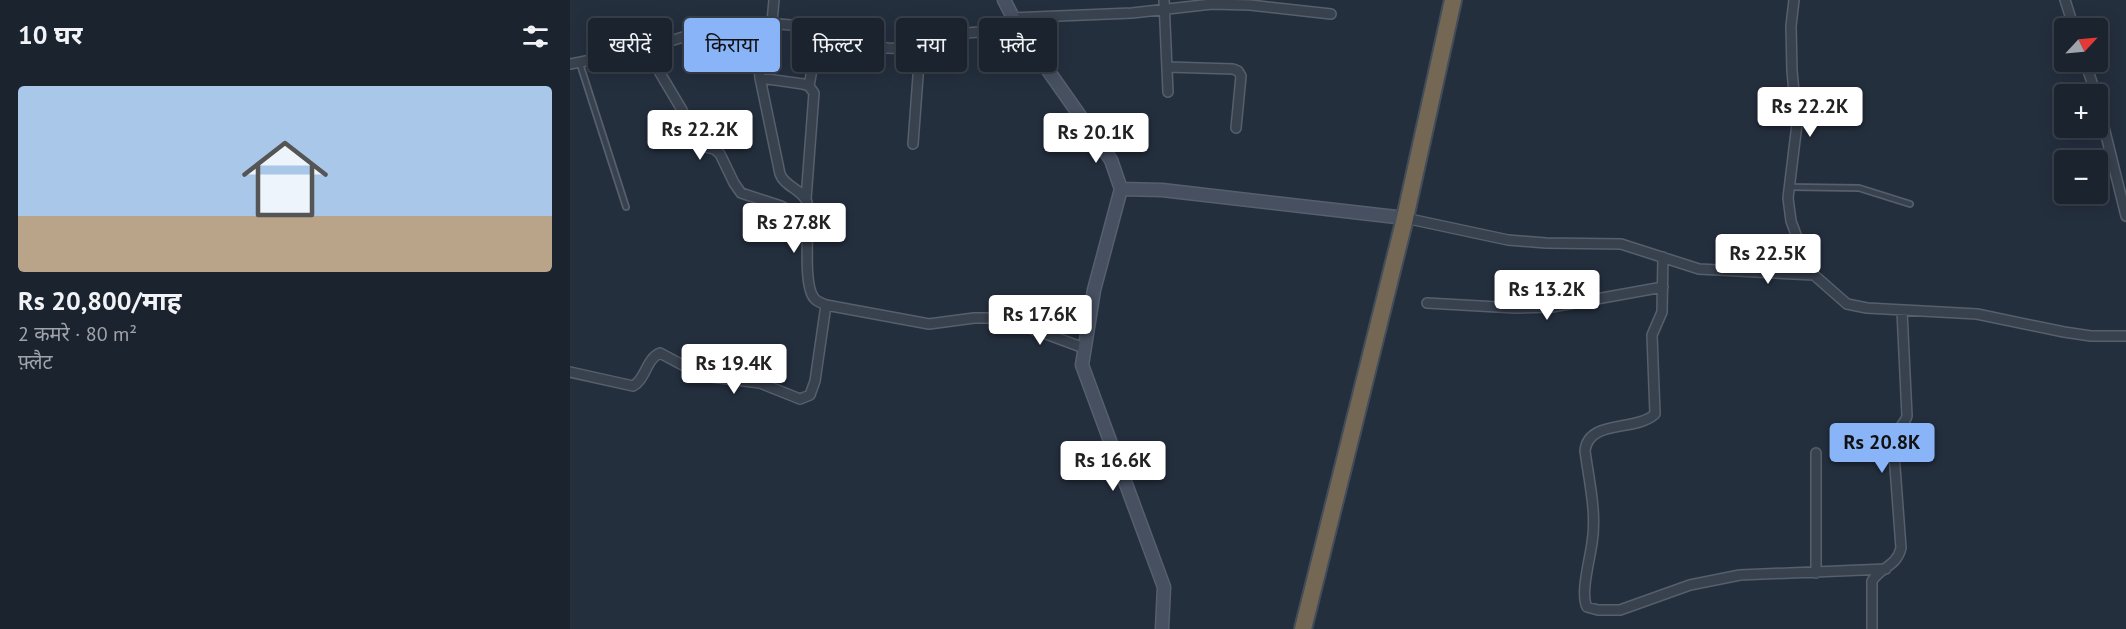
<!DOCTYPE html>
<html lang="hi">
<head>
<meta charset="utf-8">
<style>
	:root { --surface:#1b232e; --page:#242b36; --text:#f1f3f6; --muted:#a0a4aa; --line:#39404a; --accent:#8ab4f8 }
	body { margin:0; font-family:"PT Sans","Noto Sans Devanagari",sans-serif; background:var(--page); color:var(--text); height:100vh; display:flex; flex-direction:column; font-size:22px; white-space:nowrap }
	* { box-sizing:border-box; margin:0 }
	p { font-size:20px; color:var(--muted) }
	.icon { flex:none; width:33px; height:33px; fill:none; stroke:currentColor; stroke-width:2; stroke-linecap:round; stroke-linejoin:round }
	.map { position:relative; flex:1; overflow:hidden }
	.sheet { display:flex; flex-direction:column; background:var(--surface); width:570px }
	.sheet>* { flex:none }
	.guide { position:absolute; left:18px; top:18px; width:570px; height:54px; display:flex; gap:12px }
	.needle { width:39px; rotate:64deg }
	.buttons { position:absolute; left:1484px; top:18px; display:grid; gap:12px }
	.buttons a { display:grid; place-items:center; width:54px; height:54px; border-radius:6px; background:var(--surface); box-shadow:0 3px 15px #0003,0 0 0 2px var(--line); font-size:30px }
	.price { position:absolute; translate:-50% -51px; padding:0 14px; border-radius:6px; background:#fff; color:#222; font-size:20px; line-height:39px; filter:drop-shadow(0 2px 3px #0008) }
	.price::after { content:''; position:absolute; left:50%; top:36px; width:18px; height:14px; margin-left:-9px; background:inherit; clip-path:polygon(0 0,100% 0,50% 100%) }
	.price.selected { background:var(--accent); color:#111 }
	ul { padding:0; list-style:none }
	li { display:grid; align-content:center; gap:12px; height:318px; padding:0 18px }
	li+li { border-top:2px solid var(--line) }
	li span { display:grid; place-items:center; height:186px; border-radius:6px; color:#555 }
	li>.icon { margin-inline-start:auto }
	span .icon { width:108px; height:108px; fill:#fffc; stroke-width:1 }
	li b { font-size:26px }
	h2 { display:flex; justify-content:space-between; align-items:center; height:72px; padding:0 18px; font-size:26px }
	.pill { padding:0 21px; border-radius:6px; background:var(--surface); box-shadow:0 3px 15px #0003,0 0 0 2px var(--line); font-size:21px; line-height:54px }
	.pill.selected { background:var(--accent); color:#111 }
	main { display:flex; flex:1; min-height:0 }
	.map>svg:first-child { display:block }
	.lines { fill:none; stroke-linecap:round; stroke-linejoin:round }
	.lane-casing { stroke:#565f6c; stroke-width:8 }
	.street-casing { stroke:#565f6c; stroke-width:12 }
	.secondary-casing { stroke:#565f6c; stroke-width:15 }
	.highway-casing { stroke:#434c59; stroke-width:20 }
	.lane { stroke:#38414e; stroke-width:4.5 }
	.street { stroke:#38414e; stroke-width:9 }
	.secondary { stroke:#465061; stroke-width:12 }
	.highway { stroke:#746855; stroke-width:16 }
</style>
</head>
<body>
<main>
<section class="sheet">
<h2>10 घर<svg class="icon" aria-label="filters" viewBox="0 0 24 24"><path d="M4 7h16M4 17h16"/><circle cx="9" cy="7" r="2"/><circle cx="15" cy="17" r="2"/></svg></h2>
<ul>
<li><span style="background:linear-gradient(#a9c7e8 70%,#b9a48a 0)"><svg class="icon" aria-label="home" viewBox="0 0 24 24"><path d="M3 11l9-7 9 7M6 9v11h12V9"/></svg></span><div><b>Rs 20,800/माह</b><p>2 कमरे · 80 m²</p><p>फ़्लैट</p></div></li>
</ul>
</section>
<div class="map">
<svg width="1556" height="629" viewBox="0 0 1556 629">
	<rect width="100%" height="100%" fill="#242f3e"/>
	<g class="lines">
		<g class="lane-casing">
			<path id="lane" d="M9 61 56 207
				M1219 187 1289 188 1340 204"/>
		</g>
		<g class="street-casing">
			<path id="street" d="M594 0 598 92
				M1224 0 1221 26 1222 71 1227 124 1218 198 1221 221 1232 251 1236 273
				M1495 0 1504 28
				M441 18 562 13 642 4 680 5 761 14
				M185 22 190 78 210 174C215 187 232 189 237 202 240 224 232 283 244 298 247 302 252 303 256 305L359 324 404 318H419L460 328 514 348
				M202 22 204 0
				M88 46 90 73 112 110 127 145 144 149 150 154 164 183 171 193 211 206 238 221
				M1515 62 1526 94
				M0 64 75 49 145 27 185 22 221 25 317 48 350 49 396 33 449 29
				M598 67 663 69 668 71 671 76 666 128
				M190 78 233 84 239 86 244 93 236 199
				M239 86 249 31
				M1527 99 1556 216
				M343 144 350 49
				M835 218 938 240 976 243 1051 244 1129 269 1244 275 1277 304 1297 308 1407 314 1494 332 1521 336H1556
				M1093 257 1092 312 1082 335 1085 414C1066 432 1018 419 1015 451 1019 481 1027 513 1022 543 1020 559 1010 594 1017 607L1028 610H1050L1120 585 1170 575 1316 569
				M857 303 945 308 982 307 1093 287
				M0 372 63 386C76 379 76 359 90 353L133 376 190 383 230 399 240 395 245 381 256 305
				M1246 453V573
				M1302 629V581C1311 567 1327 566 1331 548L1323 440C1325 430 1334 426 1337 416L1332 311"/>
		</g>
		<g class="secondary-casing">
			<path id="secondary" d="M434 0 449 29 541 160 551 189 524 290 512 365 594 587 592 629
				M551 189 592 190 835 218"/>
		</g>
		<g class="highway-casing">
			<path id="highway" d="M733 629 835 218 883 0"/>
		</g>
		<use href="#lane" class="lane"/>
		<use href="#street" class="street"/>
		<use href="#secondary" class="secondary"/>
		<use href="#highway" class="highway"/>
	</g>
</svg>
<div class="buttons">
<a><svg class="needle" viewBox="-14 -14 28 28"><path d="M0-13l5 13h-10z" fill="#e53935"/><path d="M0 13l5-13h-10z" fill="#a0a4aa"/></svg></a>
<a>+</a>
<a>−</a>
</div>
<b class="price" style="left:1240px;top:138px">Rs 22.2K</b>
<b class="price" style="left:130px;top:161px">Rs 22.2K</b>
<b class="price" style="left:526px;top:164px">Rs 20.1K</b>
<b class="price" style="left:224px;top:254px">Rs 27.8K</b>
<b class="price" style="left:1198px;top:285px">Rs 22.5K</b>
<b class="price" style="left:977px;top:321px">Rs 13.2K</b>
<b class="price" style="left:470px;top:346px">Rs 17.6K</b>
<b class="price" style="left:164px;top:395px">Rs 19.4K</b>
<b class="price selected" style="left:1312px;top:474px">Rs 20.8K</b>
<b class="price" style="left:543px;top:492px">Rs 16.6K</b>
<div class="guide">
<a class="pill">खरीदें</a>
<a class="pill selected">किराया</a>
<a class="pill">फ़िल्टर</a>
<a class="pill">नया</a>
<a class="pill">फ़्लैट</a>
</div>
</div>
</main>
</body>
</html>
